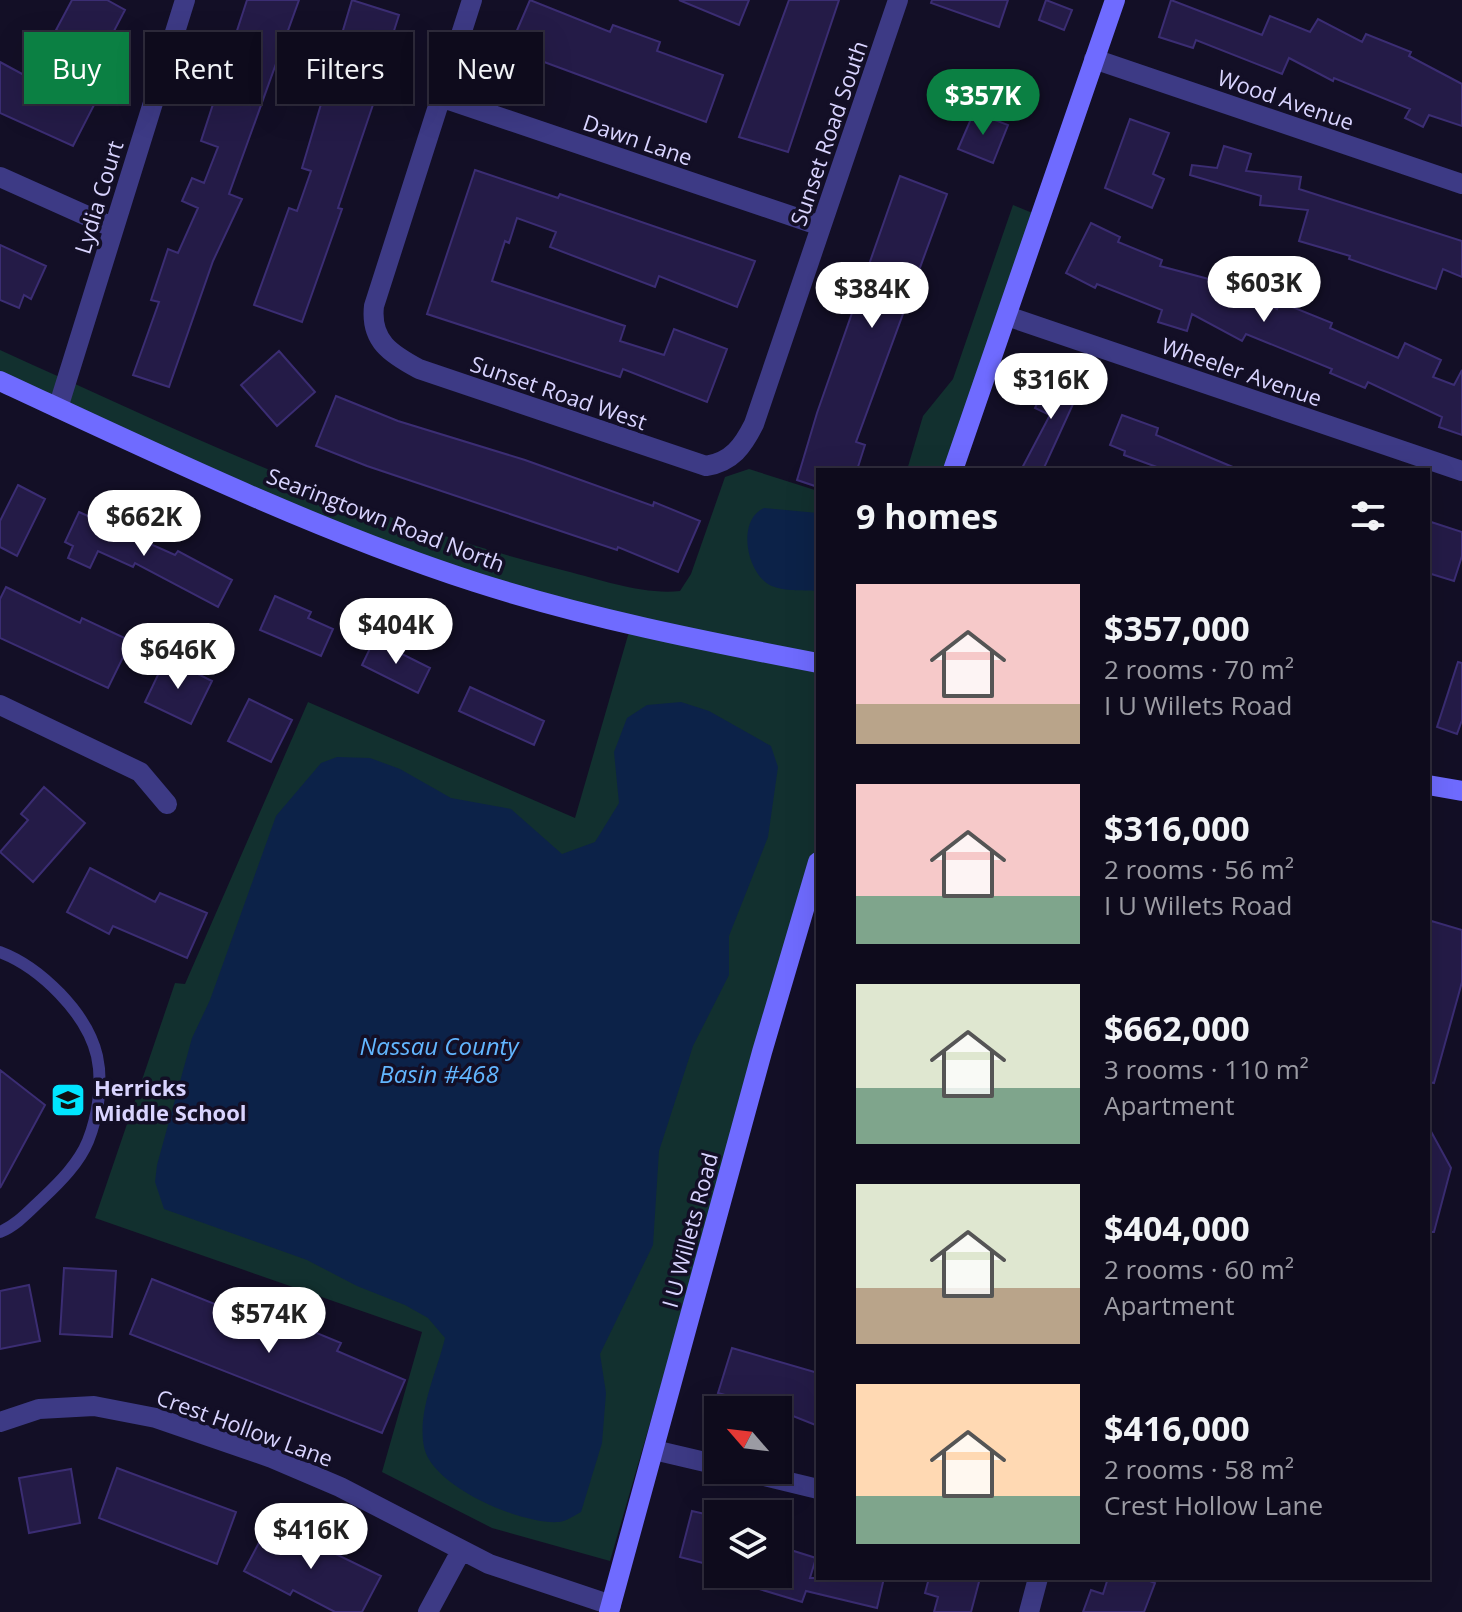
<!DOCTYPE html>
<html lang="en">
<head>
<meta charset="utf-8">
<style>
	:root { --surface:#0e0b1c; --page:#171425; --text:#f1f3f6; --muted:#9b9ba3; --line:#2e2b3b; --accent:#0b8043 }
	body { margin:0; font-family:"Open Sans",sans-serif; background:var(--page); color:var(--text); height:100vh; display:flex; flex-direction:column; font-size:30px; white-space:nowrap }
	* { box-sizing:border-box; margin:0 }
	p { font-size:26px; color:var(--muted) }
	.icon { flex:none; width:44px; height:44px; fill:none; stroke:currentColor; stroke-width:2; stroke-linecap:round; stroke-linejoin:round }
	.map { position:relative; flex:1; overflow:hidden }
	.panel { position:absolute; left:816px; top:468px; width:614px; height:1112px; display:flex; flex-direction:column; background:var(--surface); border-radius:0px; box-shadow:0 8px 32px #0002,0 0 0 2px var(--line) }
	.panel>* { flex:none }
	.hud { position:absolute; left:24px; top:32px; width:672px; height:72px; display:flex; gap:16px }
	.needle { width:52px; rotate:298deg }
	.controls { position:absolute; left:704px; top:1396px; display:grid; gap:16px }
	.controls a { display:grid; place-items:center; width:88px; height:88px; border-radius:0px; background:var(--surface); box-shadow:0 8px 32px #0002,0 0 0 2px var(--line); font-size:40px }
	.price { position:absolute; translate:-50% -68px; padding:0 18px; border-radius:28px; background:#fff; color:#222; font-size:26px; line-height:52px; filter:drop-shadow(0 2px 4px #0008) }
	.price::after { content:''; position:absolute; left:50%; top:48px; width:24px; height:18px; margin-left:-12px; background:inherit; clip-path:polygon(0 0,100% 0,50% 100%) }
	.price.active { background:var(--accent); color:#fff }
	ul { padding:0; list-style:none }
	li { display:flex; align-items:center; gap:24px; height:200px; padding:0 40px }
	li span { display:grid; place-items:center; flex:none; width:224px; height:160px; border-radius:0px; color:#555 }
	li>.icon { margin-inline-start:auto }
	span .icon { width:96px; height:96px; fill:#fffc; stroke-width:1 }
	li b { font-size:34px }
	h2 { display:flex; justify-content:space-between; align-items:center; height:96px; padding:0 40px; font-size:34px }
	.pill { padding:0 28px; border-radius:0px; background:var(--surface); box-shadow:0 8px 32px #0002,0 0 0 2px var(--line); font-size:28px; line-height:72px }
	.pill.active { background:var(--accent); color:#fff }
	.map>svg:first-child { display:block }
	.green { fill:#12302f }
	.water { fill:#0c2248 }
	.building { fill:#241b47; stroke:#3b2d73; stroke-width:2 }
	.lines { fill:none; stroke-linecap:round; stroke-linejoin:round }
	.service { stroke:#3d3a85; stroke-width:12 }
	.minor { stroke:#3d3a85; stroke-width:20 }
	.secondary { stroke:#6f6bff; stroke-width:20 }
	.labels { text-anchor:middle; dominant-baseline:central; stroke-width:7; stroke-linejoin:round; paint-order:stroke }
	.street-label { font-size:22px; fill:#d9d4ff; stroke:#130f26 }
	.poi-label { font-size:22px; font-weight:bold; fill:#d9d4ff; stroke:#130f26; text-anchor:start }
	.water-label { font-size:24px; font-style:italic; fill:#62b6ff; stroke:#130f26 }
</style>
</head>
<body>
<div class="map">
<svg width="1462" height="1612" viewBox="0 0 1462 1612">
	<rect width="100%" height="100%" fill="#130f26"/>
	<path class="green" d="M1013 205 1035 214 947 470H907L923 416 953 379Z
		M0 350C184 433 370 523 566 571 601 580 644 595 680 591L691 574 725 477 749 469 818 491V844L610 1561 492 1528 382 1472 422 1332 95 1218 175 983 185 984 308 702 575 818 631 625 475 582 0 384Z"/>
	<path class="water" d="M764 508 818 513V591C803 590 781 592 768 584 746 570 737 520 764 508Z
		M681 702 709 711 771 746 778 767 768 837 729 936V975L693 1046 659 1151 653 1245 600 1354 606 1393 602 1443 581 1512C575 1515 567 1521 559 1522 522 1525 432 1487 424 1447 417 1411 437 1372 445 1338L428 1318 405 1305 357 1286 307 1260 164 1209 155 1182 157 1165 192 1038 210 1000 276 816 321 763 337 757 370 758 400 769 451 798 511 809 562 854 595 842 619 803 614 752 627 718 647 705Z"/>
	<path class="building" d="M72 0H107L125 10 102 54 56 30Z
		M247 0H299L229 194 242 199 213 261 169 387 133 375 159 302 151 300 168 249 178 253 198 208 182 201 192 178 204 183 218 147 201 141Z
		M352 0 399 15 378 81H381L338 208 342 209 302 322 254 305 289 208 297 211 311 171 302 168Z
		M530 0 610 32 613 25 660 42 657 51 723 75 706 122 509 49Z
		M679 0H749L739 25Z
		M789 0H839L788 152 739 137Z
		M932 0H1008L999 27 931 3Z
		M1046 0 1072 10 1064 30 1039 20Z
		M1171 0 1262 35 1270 16 1310 32 1318 19 1362 42 1366 34 1411 52 1409 56 1462 84V126L1429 115 1423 127 1405 118 1410 109 1334 78 1333 81 1289 58 1282 74 1196 40 1193 48 1159 37Z
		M0 62 48 88 50 83 94 105 73 146 0 113Z
		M974 112 1008 125 993 163 958 149Z
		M1130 119 1169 133 1153 174 1164 179 1152 208 1105 188Z
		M1224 146 1251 154 1246 171 1301 177 1299 189 1462 241V277L1443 269 1436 289 1349 259 1350 256 1299 241 1308 210 1260 205 1261 196 1190 175 1192 165 1217 168Z
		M475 170 558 198 560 194 755 261 737 307 659 276 655 287 550 247 556 232 517 218 509 243 505 241 492 281 625 326 620 341 664 355 674 329 727 349 707 402 623 369 620 377 427 314Z
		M900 176 947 194 856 442 865 445 857 470H818V487L797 480 817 413Z
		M1091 223 1120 237 1118 242 1162 260 1160 266 1231 285 1277 309 1280 302 1332 323 1330 328 1398 358 1405 343 1441 360 1433 377 1454 385 1462 370V435L1439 427 1442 417 1368 382 1365 388 1330 373 1332 369 1246 334 1242 341 1192 314 1187 331 1158 322 1162 310 1097 284 1095 288 1066 273Z
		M0 245 46 266 31 299 24 295 19 308 0 300Z
		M279 351 315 392 277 426 241 385Z
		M1049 377 1079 391 1043 470H1021L1050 415 1035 408Z
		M336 396 398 421 525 460 653 506 654 502 700 521 678 572 618 547 617 550 367 466 316 446Z
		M1122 415 1158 428 1156 435 1240 470H1165L1124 455 1125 451 1110 445Z
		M18 485 45 499 17 556 0 547V521Z
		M79 512 175 555 178 551 232 580 218 607 135 563 133 567 98 551 90 568 68 558 73 546 65 542Z
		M1428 521 1462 532V556L1454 581 1428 573Z
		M6 587 80 623 82 618 131 641 108 688 0 638V599Z
		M275 596 311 612 308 618 333 629 321 656 260 630Z
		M374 640 430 668 418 693 362 665Z
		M166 658 212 681 191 724 145 702Z
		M1458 662 1462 663V720L1457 734 1437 727Z
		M470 687 544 721 534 745 459 711Z
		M249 699 292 720 271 762 228 741Z
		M44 787 85 823 33 882 0 852 28 820 21 814Z
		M90 868 155 902 160 893 207 913 187 958 113 926 109 934 67 912Z
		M1428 920 1462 930V982L1434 1083 1428 1082Z
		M0 1070 45 1105 0 1188Z
		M1428 1126 1451 1168 1434 1232H1428Z
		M64 1268 116 1271 112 1337 60 1334Z
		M152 1279 232 1311 233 1308 299 1330 300 1326 341 1343 337 1351 405 1380 382 1433 130 1334Z
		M29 1285 40 1341 0 1349V1291Z
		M732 1348 818 1373V1426L778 1410 718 1393Z
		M117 1468 236 1512 217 1564 99 1518Z
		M71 1469 80 1523 29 1533 19 1478Z
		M692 1511 718 1517V1567L680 1557Z
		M270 1522 381 1576 362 1612H335L293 1590 290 1595 244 1571Z
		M778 1546 816 1558 810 1578H884L877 1608 806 1591 802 1602 726 1579V1574H778Z
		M929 1578H980L971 1612H934L938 1597 925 1593Z
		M1108 1578H1142L1155 1583 1144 1612H1083L1091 1590 1103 1594Z"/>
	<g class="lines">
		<path class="service" d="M0 952C40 967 87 1013 97 1056 103 1083 98 1116 88 1141 79 1163 60 1182 43 1198 29 1211 17 1225 0 1232"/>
		<path class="minor" d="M472 0 374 306C370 341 391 354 419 369L706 466C732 462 743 446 754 424L898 0
			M1094 59 1462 184
			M440 97 821 226
			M0 177 114 228
			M1007 316 1462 471
			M58 408 185 0
			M0 705 140 772 167 804
			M0 1422 39 1409 94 1406 156 1418 272 1458 340 1487 489 1564 611 1605
			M654 1450 718 1465
			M739 1470 818 1489
			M428 1612 461 1551
			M1029 1612 1038 1578"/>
		<path class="secondary" d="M0 381C151 451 317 531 475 582 587 618 703 641 818 663
			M953 470 1115 0
			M1428 785 1462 791
			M609 1612 762 1052 818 862"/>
	</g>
	<defs>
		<g id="school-square" transform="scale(1.8)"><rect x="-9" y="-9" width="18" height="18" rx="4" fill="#00e5ff" stroke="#130f26"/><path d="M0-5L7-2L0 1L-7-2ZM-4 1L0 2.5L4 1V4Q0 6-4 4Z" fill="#111"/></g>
	</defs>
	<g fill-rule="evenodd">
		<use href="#school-square" x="68" y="1100"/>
	</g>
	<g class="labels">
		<g class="street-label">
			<text transform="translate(1286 99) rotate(19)">Wood Avenue</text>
			<text transform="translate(828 133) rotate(-71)">Sunset Road South</text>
			<text transform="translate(638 139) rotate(19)">Dawn Lane</text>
			<text transform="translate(98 197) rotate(-73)">Lydia Court</text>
			<text transform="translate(1242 371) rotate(19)">Wheeler Avenue</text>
			<text transform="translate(559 392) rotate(19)">Sunset Road West</text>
			<text transform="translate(386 519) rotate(21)">Searingtown Road North</text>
			<text transform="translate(689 1230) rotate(-75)">I U Willets Road</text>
			<text transform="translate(245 1427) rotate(20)">Crest Hollow Lane</text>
		</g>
		<g class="poi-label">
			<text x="94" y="1087">Herricks<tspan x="94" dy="25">Middle School</tspan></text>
		</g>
		<g class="water-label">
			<text x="439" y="1045">Nassau County<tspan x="439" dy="28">Basin #468</tspan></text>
		</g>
	</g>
</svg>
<div class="controls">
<a><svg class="needle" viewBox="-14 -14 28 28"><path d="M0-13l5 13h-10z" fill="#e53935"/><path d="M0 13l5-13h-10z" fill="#9b9ba3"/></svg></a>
<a><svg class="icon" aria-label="layers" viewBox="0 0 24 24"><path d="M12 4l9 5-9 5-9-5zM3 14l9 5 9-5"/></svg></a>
</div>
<b class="price active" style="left:983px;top:137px">$357K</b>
<b class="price" style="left:1264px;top:324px">$603K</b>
<b class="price" style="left:872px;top:330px">$384K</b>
<b class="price" style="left:1051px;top:421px">$316K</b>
<b class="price" style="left:144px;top:558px">$662K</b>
<b class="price" style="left:396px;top:666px">$404K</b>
<b class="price" style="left:178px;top:691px">$646K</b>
<b class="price" style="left:269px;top:1355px">$574K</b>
<b class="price" style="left:311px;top:1571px">$416K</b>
<div class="hud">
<a class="pill active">Buy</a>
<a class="pill">Rent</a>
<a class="pill">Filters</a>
<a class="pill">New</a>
</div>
<section class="panel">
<h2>9 homes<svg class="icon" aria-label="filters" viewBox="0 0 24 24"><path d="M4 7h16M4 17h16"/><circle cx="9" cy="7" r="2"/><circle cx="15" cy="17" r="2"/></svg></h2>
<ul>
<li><span style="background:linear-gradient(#f6c9c9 75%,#b9a48a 0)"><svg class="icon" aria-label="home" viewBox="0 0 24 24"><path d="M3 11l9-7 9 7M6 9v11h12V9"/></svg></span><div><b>$357,000</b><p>2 rooms · 70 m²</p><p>I U Willets Road</p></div></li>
<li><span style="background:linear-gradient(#f6c9c9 70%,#7fa58c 0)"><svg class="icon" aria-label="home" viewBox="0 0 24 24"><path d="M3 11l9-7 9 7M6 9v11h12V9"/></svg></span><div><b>$316,000</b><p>2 rooms · 56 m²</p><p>I U Willets Road</p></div></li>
<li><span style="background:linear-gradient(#dfe7d0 65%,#7fa58c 0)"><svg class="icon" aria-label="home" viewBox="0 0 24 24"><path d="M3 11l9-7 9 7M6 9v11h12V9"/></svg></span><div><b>$662,000</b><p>3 rooms · 110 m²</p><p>Apartment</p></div></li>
<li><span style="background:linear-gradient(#dfe7d0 65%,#b9a48a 0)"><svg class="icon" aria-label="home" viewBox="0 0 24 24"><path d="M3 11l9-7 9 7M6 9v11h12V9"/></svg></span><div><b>$404,000</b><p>2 rooms · 60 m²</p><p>Apartment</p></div></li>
<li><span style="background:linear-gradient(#ffd9b3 70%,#7fa58c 0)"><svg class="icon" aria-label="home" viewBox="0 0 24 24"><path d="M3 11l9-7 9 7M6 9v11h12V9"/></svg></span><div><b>$416,000</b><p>2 rooms · 58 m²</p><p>Crest Hollow Lane</p></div></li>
</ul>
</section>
</div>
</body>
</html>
